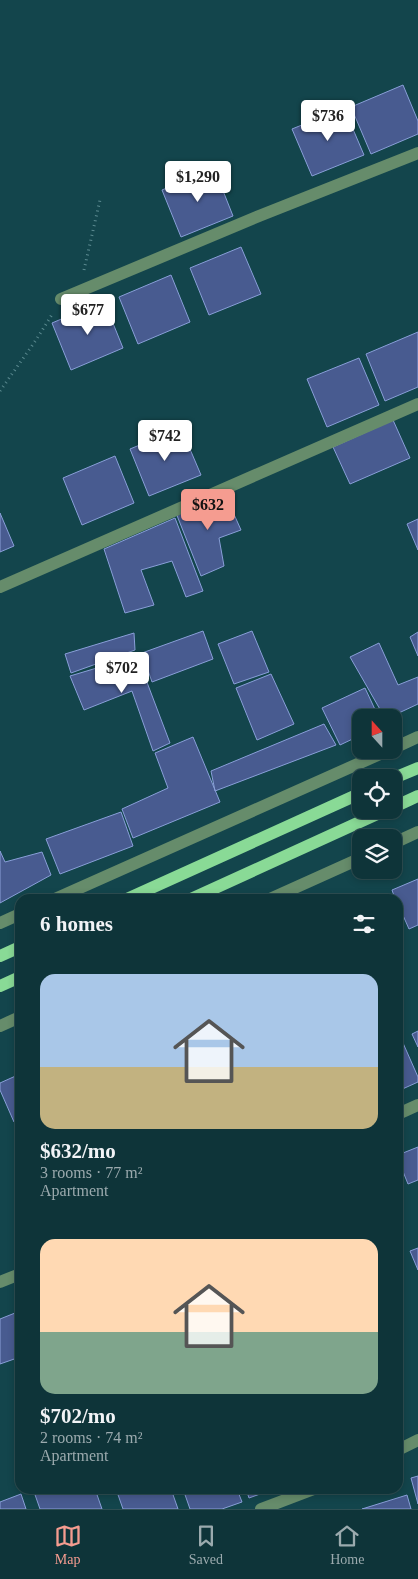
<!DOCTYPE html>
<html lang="en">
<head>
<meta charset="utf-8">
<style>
	:root { --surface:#0e3439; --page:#1c3f44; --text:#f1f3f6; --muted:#9baaae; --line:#2e4f53; --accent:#f59c90 }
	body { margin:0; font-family:"Times New Roman",serif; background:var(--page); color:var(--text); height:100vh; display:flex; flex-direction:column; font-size:19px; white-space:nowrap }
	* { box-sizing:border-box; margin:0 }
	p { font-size:16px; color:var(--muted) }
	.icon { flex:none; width:28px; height:28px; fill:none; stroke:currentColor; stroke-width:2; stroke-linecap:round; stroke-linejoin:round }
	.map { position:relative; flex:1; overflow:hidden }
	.sheet { position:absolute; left:15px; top:894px; width:388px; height:600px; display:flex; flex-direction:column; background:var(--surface); border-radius:15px; box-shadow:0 2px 8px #0003,0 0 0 1px var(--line) }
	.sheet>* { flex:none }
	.needle { width:32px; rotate:339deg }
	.tools { position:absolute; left:352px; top:709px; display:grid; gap:10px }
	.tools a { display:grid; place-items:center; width:50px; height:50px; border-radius:10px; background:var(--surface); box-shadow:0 2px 8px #0003,0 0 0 1px var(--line); font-size:25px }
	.price { position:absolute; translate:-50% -42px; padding:0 11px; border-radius:5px; background:#fff; color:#222; font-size:16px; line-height:32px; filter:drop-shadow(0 1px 2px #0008) }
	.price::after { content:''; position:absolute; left:50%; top:30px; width:15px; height:11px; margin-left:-8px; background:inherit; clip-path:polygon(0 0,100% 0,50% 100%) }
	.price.on { background:var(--accent); color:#111 }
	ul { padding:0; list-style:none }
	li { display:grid; align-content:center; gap:10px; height:265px; padding:0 25px }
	li span { display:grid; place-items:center; height:155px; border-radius:15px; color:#555 }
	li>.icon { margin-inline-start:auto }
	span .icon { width:90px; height:90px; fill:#fffc; stroke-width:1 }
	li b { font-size:21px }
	h2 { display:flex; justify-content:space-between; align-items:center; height:60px; padding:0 25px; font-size:21px }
	.tab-bar { display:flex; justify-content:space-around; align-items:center; height:70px; border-top:1px solid var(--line); background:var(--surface); font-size:14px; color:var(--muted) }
	.tab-bar a { display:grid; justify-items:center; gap:2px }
	.tab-bar .on { color:var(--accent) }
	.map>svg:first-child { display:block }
	.building { fill:#485b90; stroke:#899fd8 }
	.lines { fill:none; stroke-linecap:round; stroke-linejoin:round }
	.path { stroke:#5b8a90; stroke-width:3; stroke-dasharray:1 4; stroke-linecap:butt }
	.minor { stroke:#668c6b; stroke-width:12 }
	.major { stroke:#89da96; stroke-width:12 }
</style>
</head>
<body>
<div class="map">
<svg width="418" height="1509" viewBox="0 0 418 1509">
	<rect width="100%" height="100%" fill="#13454c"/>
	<path class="building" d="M403 85 418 121V134L371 154 351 107Z
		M344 108 364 155 312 176 292 129Z
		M214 168 233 216 181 237 162 190Z
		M241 247 261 294 209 315 190 268Z
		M171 275 190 322 138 344 119 297Z
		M104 301 123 348 71 370 52 323Z
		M418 332V387L385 401 366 354Z
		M359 358 379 405 327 427 307 379Z
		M393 420 410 458 350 484 333 447Z
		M181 428 201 475 149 496 130 449Z
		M115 456 134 503 82 525 63 478Z
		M225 494 241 530 219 538 224 566 201 576 176 513Z
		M0 513 14 546 0 552Z
		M175 518 203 591 186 597 172 561 141 570 154 605 125 613 104 549Z
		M418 519V550L407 524Z
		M203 631 213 659 152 682 142 653Z
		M252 631 269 672 234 684 218 644Z
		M418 632V656L410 637Z
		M134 633 135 650 71 673 65 654Z
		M379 643 398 685 418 677V704L388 718H385L350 657Z
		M137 656 170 743 153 751 132 691 84 710 70 676Z
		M271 674 294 724 257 740 236 688Z
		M365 688 379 718H361V735L340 745 322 708Z
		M324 724 336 745 215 791 211 771Z
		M193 737 220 802 133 838 122 809 168 788 155 753Z
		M121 812 133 846 60 874 46 839Z
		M0 851 5 862 42 852 51 875 0 903Z
		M418 879V925L409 929 398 904V899H395L392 890Z
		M418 1031V1047L412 1034Z
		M403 1043 418 1077V1082L398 1091V1045Z
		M20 1074V1120L14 1122 0 1090V1083Z
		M418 1147V1180L408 1184 398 1159V1155Z
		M418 1248V1270L410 1251Z
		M20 1311V1357L0 1364V1319Z
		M418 1476V1504L411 1478Z
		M33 1489H95L102 1509H40Z
		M116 1489H171L178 1509H123Z
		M183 1489H237L242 1502 222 1509H190Z
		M246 1489H274L249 1498Z
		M21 1494 26 1509H0V1502Z
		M407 1495 411 1509H362Z"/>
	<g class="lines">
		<path class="path" d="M84 270 100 200
			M0 391 36 340 53 313"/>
		<path class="minor" d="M61 299 259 216 418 153
			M0 587 418 404
			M394 748 418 737
			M394 843 418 832
			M55 899 389 750
			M270 899 361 858
			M0 923 20 914
			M0 1026 20 1017
			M398 1114 418 1105
			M0 1282 20 1274
			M398 1450 418 1440
			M261 1509 314 1489"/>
		<path class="major" d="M394 778 418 768
			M394 807 418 796
			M127 899 361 793
			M191 899 386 810
			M0 956 20 947
			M0 986 20 977"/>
	</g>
</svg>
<div class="tools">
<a><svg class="needle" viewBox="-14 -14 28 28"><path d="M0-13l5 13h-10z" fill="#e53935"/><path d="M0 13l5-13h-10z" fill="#9baaae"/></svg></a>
<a><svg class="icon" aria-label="locate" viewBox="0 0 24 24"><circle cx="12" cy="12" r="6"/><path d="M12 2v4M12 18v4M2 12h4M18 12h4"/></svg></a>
<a><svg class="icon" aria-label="layers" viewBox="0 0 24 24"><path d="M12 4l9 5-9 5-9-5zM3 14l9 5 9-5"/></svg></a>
</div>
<b class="price" style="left:328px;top:142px">$736</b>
<b class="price" style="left:198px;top:203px">$1,290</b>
<b class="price" style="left:88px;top:336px">$677</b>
<b class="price" style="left:165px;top:462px">$742</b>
<b class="price on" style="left:208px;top:531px">$632</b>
<b class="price" style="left:122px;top:694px">$702</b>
<section class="sheet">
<h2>6 homes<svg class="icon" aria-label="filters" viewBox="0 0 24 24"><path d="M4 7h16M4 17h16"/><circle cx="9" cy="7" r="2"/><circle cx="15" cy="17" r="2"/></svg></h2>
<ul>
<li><span style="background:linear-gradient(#a9c7e8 60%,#c2b280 0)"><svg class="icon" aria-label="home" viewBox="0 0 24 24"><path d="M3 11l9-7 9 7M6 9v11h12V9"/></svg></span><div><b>$632/mo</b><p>3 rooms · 77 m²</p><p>Apartment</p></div></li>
<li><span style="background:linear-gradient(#ffd9b3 60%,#7fa58c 0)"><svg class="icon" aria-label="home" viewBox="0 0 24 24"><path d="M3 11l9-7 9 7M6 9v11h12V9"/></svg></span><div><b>$702/mo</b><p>2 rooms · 74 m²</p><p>Apartment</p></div></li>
</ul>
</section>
</div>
<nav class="tab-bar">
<a class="on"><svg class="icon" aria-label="map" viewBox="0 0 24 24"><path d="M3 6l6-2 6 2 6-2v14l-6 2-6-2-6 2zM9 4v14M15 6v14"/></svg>Map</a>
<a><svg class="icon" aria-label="saved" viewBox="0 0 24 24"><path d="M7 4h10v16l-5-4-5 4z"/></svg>Saved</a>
<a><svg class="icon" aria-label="home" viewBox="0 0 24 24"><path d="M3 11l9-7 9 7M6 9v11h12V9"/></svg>Home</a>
</nav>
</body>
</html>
